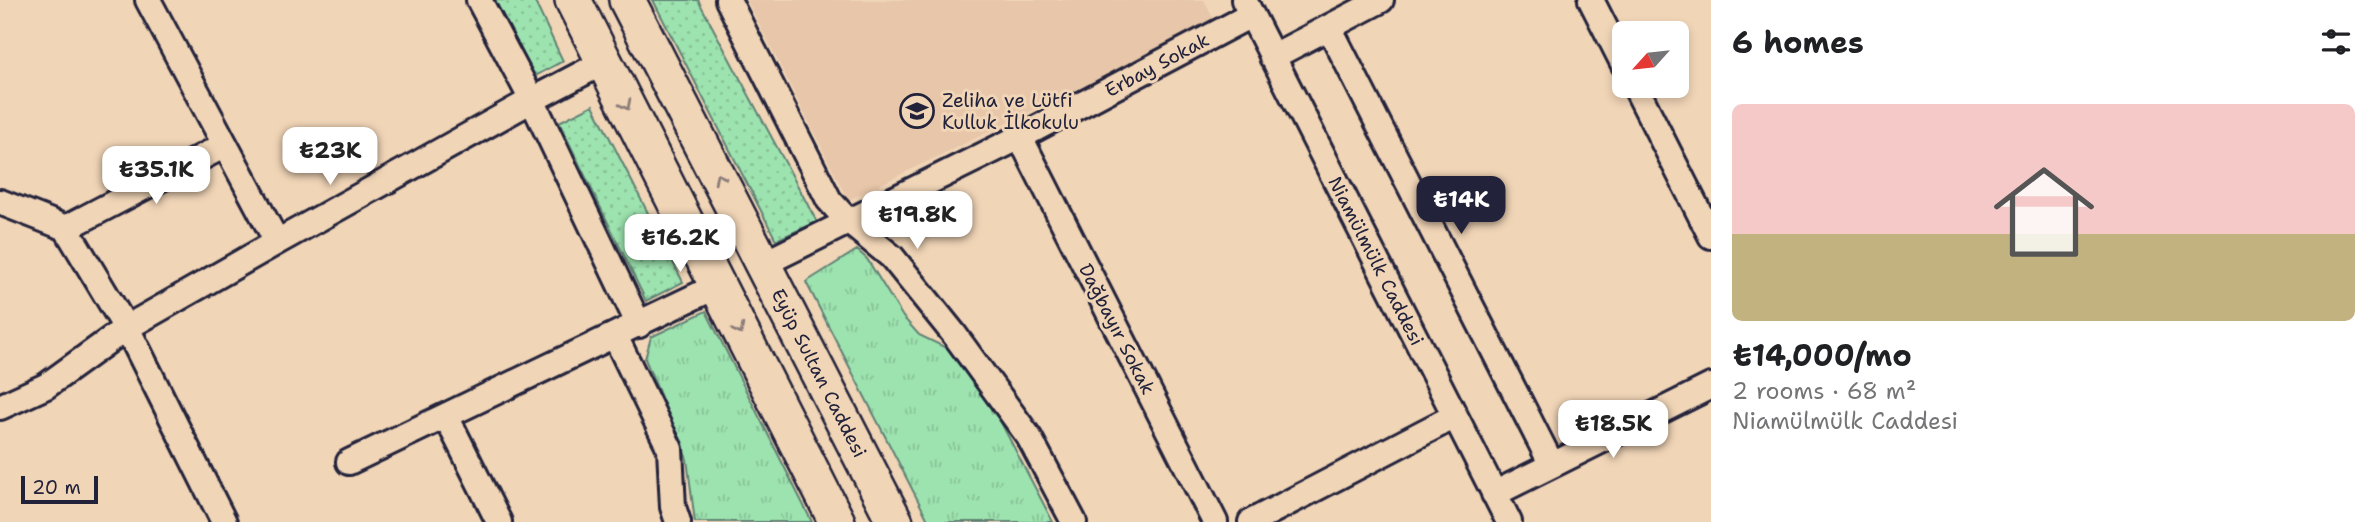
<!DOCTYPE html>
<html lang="en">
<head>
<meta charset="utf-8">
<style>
	:root { --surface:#fff; --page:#f2f2f2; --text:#202124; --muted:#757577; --accent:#22223b }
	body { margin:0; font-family:"Shantell Sans",sans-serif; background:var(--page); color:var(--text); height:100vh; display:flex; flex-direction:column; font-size:26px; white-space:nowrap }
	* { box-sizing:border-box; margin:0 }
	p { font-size:23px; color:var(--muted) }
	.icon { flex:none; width:38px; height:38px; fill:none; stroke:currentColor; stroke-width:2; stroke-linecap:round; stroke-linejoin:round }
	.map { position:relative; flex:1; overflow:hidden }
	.drawer { display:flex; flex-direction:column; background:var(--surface); width:665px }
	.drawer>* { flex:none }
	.needle { width:46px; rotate:243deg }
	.fabs { position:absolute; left:1612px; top:21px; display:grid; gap:14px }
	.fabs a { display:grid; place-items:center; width:77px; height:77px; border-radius:10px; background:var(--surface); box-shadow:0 4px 10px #0003; font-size:35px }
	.scale { position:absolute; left:21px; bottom:18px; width:77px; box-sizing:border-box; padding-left:7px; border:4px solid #22223b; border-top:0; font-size:19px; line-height:24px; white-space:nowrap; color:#22223b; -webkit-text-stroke:5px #f1d5b7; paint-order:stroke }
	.price { position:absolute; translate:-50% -60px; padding:0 16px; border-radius:14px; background:#fff; color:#222; font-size:23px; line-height:46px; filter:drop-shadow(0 2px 4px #0008) }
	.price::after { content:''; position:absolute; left:50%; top:42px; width:21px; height:16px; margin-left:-10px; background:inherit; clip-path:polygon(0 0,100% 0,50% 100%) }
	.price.active { background:var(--accent); color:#fff }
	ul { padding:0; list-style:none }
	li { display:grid; align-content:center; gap:14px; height:371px; padding:0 21px }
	li span { display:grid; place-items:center; height:217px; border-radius:10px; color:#555 }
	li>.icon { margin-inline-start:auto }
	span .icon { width:126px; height:126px; fill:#fffc; stroke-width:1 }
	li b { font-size:30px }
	h2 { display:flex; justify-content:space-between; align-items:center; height:84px; padding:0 21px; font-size:30px }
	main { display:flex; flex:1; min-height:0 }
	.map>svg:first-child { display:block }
	.built { fill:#e7c6a9 }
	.grass { fill:url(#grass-dots); stroke:#608275; stroke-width:2 }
	.park { fill:url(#park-tufts); stroke:#608275; stroke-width:2 }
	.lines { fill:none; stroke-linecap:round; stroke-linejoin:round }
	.street-casing { stroke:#22223b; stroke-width:30 }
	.secondary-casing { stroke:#22223b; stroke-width:40 }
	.street { stroke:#f1d5b7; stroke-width:24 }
	.secondary { stroke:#f1d5b7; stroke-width:35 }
	.oneway { stroke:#8a7c79 }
	.labels { text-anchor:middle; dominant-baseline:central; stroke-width:6; stroke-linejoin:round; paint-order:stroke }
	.street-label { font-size:19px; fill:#22223b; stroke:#f1d5b7 }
	.poi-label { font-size:19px; fill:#22223b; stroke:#f1d5b7; text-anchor:start }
</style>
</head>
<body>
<main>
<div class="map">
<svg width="1711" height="522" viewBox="0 0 1711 522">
	<defs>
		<pattern id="grass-dots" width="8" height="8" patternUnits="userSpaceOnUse" patternTransform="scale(1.75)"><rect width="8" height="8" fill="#9de3af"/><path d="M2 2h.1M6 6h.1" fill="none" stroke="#87c297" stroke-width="1.8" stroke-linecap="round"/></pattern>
		<pattern id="park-tufts" width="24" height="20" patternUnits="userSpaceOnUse" patternTransform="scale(1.75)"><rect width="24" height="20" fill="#9de3af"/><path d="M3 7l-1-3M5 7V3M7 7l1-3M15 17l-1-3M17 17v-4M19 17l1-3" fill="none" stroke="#87c297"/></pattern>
	</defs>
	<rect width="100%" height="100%" fill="#f1d5b7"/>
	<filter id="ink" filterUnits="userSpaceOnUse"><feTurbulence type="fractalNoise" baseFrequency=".0143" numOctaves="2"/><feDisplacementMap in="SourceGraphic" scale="14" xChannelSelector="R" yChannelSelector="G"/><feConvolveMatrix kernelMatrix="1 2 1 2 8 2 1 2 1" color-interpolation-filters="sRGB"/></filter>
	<g filter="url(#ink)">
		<path class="built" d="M747 0H1204L1215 22 848 200Z"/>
		<path class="grass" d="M491 0H534L563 61 537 75 529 76Z
			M653 0H698L817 222 776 240Z
			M593 105 683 282 646 301 559 122Z"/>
		<path class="park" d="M857 250 867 259 903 317 919 335 959 354 976 375 1053 522H929L806 282Z
			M706 311 812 522H695L687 459 645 359 651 337Z"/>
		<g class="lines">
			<g class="street-casing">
				<path id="street" d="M148 0 277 242 532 100 604 62
					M479 0 532 100 639 325
					M728 0 829 200 848 221 892 257 954 334 1029 437 1074 522
					M1244 0 1509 522
					M1591 0 1624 65
					M1329 27 1552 465
					M1272 57 1381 0
					M1635 86 1711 236
					M1020 137 1215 522
					M0 202 66 228 132 338 224 522
					M66 228 225 145
					M763 264 1020 137 1251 15
					M615 336 670 449 673 507 678 522
					M0 407 46 386 126 328 277 242
					M446 416 499 522
					M349 462 717 286
					M1494 494 1711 386
					M1251 522 1455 416"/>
			</g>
			<g class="secondary-casing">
				<path id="secondary" d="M573 0 837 522
					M627 0 895 522"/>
			</g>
			<use href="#street" class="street"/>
			<use href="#secondary" class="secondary"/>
		</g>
		<defs><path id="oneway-chevron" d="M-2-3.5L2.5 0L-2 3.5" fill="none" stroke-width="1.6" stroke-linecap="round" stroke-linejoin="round" transform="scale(1.75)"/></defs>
		<g class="oneway">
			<use href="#oneway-chevron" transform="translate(626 105) rotate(63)"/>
			<use href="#oneway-chevron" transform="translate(719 178) rotate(-117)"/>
			<use href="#oneway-chevron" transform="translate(739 330) rotate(63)"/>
		</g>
	</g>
	<defs>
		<g id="school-ring" transform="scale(1.75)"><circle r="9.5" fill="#f1d5b7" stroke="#22223b" stroke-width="1.5"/><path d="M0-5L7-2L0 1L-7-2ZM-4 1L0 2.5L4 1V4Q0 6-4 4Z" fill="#22223b"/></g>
	</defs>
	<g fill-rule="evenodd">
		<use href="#school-ring" x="917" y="111"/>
	</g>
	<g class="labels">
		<g class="street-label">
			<text transform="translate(1157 65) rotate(-28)">Erbay Sokak</text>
			<text transform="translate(1376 261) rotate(63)">Niamülmülk Caddesi</text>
			<text transform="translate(1117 329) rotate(63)">Dağbayır Sokak</text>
			<text transform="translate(819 373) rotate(63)">Eyüp Sultan Caddesi</text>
		</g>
		<g class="poi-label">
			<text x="942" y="100">Zeliha ve Lütfi<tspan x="942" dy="22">Kulluk İlkokulu</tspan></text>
		</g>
	</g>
</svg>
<div class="fabs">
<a><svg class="needle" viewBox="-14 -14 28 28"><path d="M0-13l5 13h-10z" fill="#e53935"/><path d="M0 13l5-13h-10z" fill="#757577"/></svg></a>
</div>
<div class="scale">20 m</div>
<b class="price" style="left:330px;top:187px">₺23K</b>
<b class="price" style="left:156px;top:206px">₺35.1K</b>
<b class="price active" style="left:1461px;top:236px">₺14K</b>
<b class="price" style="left:917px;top:251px">₺19.8K</b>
<b class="price" style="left:680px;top:274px">₺16.2K</b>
<b class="price" style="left:1613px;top:460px">₺18.5K</b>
</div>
<section class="drawer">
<h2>6 homes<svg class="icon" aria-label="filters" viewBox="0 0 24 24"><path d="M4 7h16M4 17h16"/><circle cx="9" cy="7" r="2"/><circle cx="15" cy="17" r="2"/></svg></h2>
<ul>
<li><span style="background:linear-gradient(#f6c9c9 60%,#c2b280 0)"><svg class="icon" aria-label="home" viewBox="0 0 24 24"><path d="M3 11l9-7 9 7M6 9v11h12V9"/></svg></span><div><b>₺14,000/mo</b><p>2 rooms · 68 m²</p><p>Niamülmülk Caddesi</p></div></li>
</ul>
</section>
</main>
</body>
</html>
